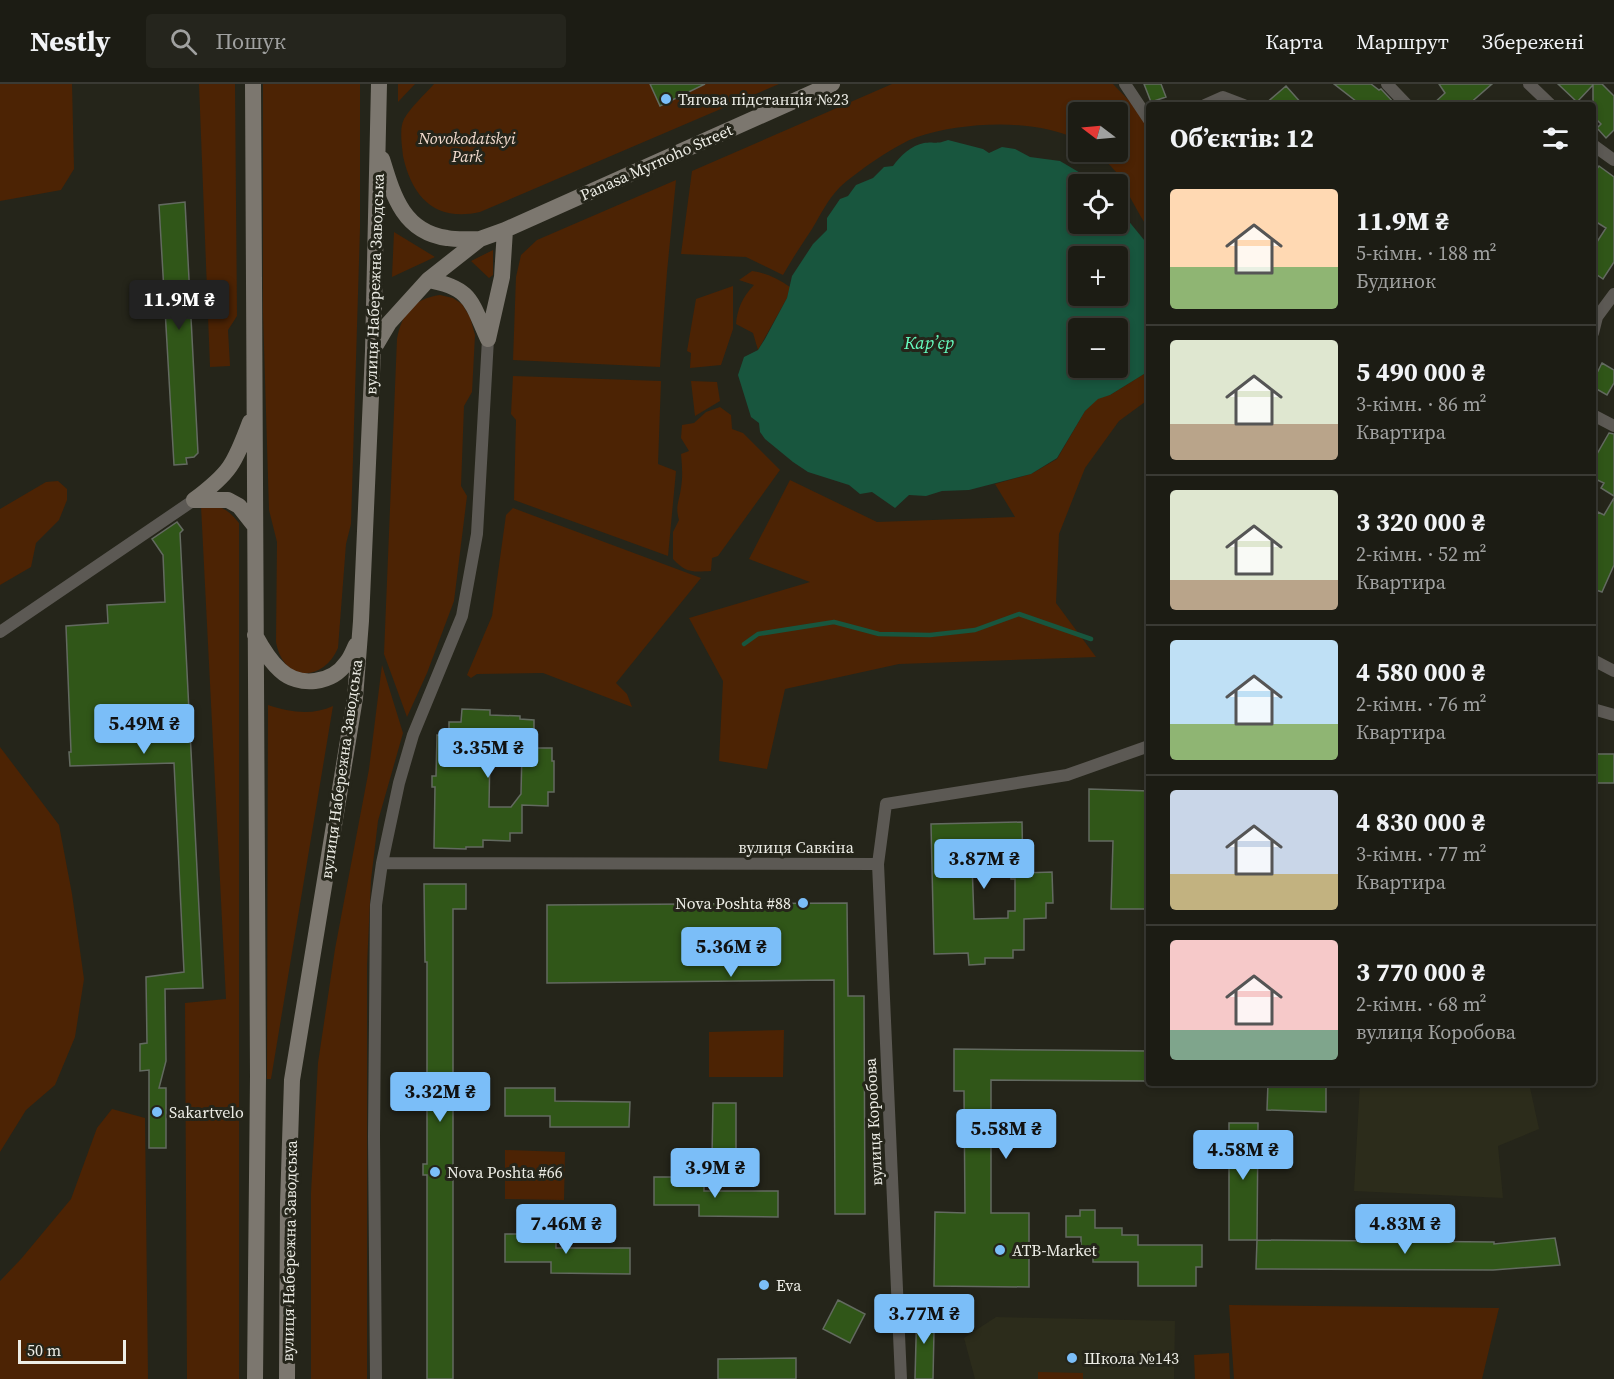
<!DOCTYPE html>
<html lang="uk">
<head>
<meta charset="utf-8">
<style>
	:root { --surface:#1c1c14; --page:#25251d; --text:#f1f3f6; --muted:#a0a1a0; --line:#3a3a34; --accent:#7bbef8 }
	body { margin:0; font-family:"Source Serif 4",serif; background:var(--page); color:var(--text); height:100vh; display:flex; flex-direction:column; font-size:22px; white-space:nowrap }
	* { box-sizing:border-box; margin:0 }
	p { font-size:20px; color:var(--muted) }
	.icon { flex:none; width:33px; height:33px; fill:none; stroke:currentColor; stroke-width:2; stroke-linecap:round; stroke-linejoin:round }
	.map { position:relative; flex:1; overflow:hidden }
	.panel { position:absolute; left:1146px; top:18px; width:450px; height:984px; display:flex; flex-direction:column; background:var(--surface); border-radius:6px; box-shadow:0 3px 9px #0003,0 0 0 2px var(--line) }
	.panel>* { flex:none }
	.needle { width:39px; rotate:286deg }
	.fabs { position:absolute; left:1068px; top:18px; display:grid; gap:12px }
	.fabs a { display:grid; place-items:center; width:60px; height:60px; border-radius:6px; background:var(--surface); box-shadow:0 3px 9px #0003,0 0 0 2px var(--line); font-size:30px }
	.scale { position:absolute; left:18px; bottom:15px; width:108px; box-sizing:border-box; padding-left:6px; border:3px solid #edede6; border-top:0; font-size:16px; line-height:21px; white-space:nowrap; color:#edede6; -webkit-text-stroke:4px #25251a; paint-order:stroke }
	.price { position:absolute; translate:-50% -51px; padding:0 14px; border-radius:6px; background:var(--accent); color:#111; font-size:20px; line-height:39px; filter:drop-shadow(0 2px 3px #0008) }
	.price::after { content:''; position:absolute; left:50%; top:36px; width:18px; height:14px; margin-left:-9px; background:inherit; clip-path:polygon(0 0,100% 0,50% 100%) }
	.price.active { background:#222; color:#fff }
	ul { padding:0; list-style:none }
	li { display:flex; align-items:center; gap:18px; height:150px; padding:0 24px }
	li+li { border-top:2px solid var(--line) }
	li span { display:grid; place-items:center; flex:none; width:168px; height:120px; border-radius:6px; color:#555 }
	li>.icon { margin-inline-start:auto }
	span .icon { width:72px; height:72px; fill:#fffc; stroke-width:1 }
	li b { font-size:26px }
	h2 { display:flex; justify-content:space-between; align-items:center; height:72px; padding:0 24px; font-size:26px }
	header { display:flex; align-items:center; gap:36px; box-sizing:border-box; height:84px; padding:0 30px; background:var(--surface); border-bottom:2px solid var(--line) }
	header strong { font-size:28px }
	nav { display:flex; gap:33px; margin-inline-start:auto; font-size:21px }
	.search { width:420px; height:54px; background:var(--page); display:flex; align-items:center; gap:15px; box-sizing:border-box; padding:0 21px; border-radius:6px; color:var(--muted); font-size:22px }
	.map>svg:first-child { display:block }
	.built { fill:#2c2c1b }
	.green { fill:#4c2304 }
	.water { fill:#18563e; fill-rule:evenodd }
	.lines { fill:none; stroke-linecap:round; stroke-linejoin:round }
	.stream { stroke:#18563e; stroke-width:4.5 }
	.building { fill:#305618; stroke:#636a60; stroke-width:1.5; fill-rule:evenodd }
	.minor { stroke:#5c5954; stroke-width:12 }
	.secondary { stroke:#7c776f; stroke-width:16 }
	.poi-dot { fill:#7bbef8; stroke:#25251a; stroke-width:2 }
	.labels { text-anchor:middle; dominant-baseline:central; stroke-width:6; stroke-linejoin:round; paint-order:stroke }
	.poi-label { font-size:16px; fill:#edede6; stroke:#25251a; text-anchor:start }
	.park-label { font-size:16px; font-style:italic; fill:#f4ddd0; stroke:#25251a }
	.street-label { font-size:16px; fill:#edede6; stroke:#25251a }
	.water-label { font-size:18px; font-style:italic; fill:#66fcbf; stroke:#25251a }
</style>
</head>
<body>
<header>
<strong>Nestly</strong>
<div class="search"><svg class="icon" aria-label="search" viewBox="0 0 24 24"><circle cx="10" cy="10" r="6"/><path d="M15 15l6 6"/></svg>Пошук</div>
<nav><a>Карта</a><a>Маршрут</a><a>Збережені</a></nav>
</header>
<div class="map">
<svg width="1614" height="1295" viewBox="0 0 1614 1295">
	<rect width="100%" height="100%" fill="#25251a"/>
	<path class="built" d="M1360 999H1529L1539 1045 1498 1062 1503 1114 1354 1107Z
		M996 1233 1175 1237 1174 1295H975L964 1254Z"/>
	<path class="green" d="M0 0H72L74 85 61 106 0 117Z
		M199 0H235L237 232 228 246 230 282 210 283Z
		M263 0H360V144L351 440 346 460 338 564C323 599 283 598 276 558L277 458 269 426 263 229Z
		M398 0H415L398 18Z
		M434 0H779L480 128C436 138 412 114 403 72 402 61 399 45 404 35 411 23 424 11 434 0Z
		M892 0H1113L1143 31 1149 43V145C1136 127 1128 107 1116 88 1110 81 1103 74 1096 68H1118V28H1078V56C1035 34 963 38 917 53 898 59 855 89 840 103 828 115 821 130 812 145 802 160 792 175 783 191L746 173 681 170 692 87Z
		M676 96 667 188 660 283 513 276 516 193 521 171 537 156Z
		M394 148 435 173 392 193Z
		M493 166V191L489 194 471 177Z
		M752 187C767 189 778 195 790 203L787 214 758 266 753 249 736 240C737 225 743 212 754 201L739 196Z
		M733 202V245L721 281 690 284 691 269 687 267 696 215Z
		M440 211 453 214 462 220 470 233 475 251 472 308 464 322 461 402 467 412 454 517 427 589 407 633 384 570 397 255C402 229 413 215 440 211Z
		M1149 279V315L1119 337 1085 384 1059 450 1056 519 1096 573 899 580 785 605 767 685 719 677 723 597 689 534 810 498 749 475 790 396 877 438 1015 433 995 400 1031 390 1057 375 1085 327 1098 314 1110 311 1144 290Z
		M513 292 661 297 658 380 676 387 668 472 514 416 516 336 511 330Z
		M691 297 717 298 720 317 695 332Z
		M720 323 731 331 732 345 743 349 780 386 718 472 712 474 711 487C692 488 686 489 673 475V448L679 436C675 422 679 418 681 404 683 392 682 381 681 370L689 367 681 354 682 341 694 339 706 328Z
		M58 397 67 405V416L59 436 36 459 31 483 0 501V425L46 398Z
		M201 422C221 422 226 423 239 439V1295H187L185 919 226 915Z
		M513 424 701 494 616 599 627 610 632 623 543 589 477 590 471 594 467 591 492 532 506 431Z
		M382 581 403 649 378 737 371 796 367 882V1295H311V1109L318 979 335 865 369 685Z
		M268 621C289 628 312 632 333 622L271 995H267Z
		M0 663 59 741 72 810 84 895 75 953 55 1001 26 1026 0 1068Z
		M784 946 783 993H709V948Z
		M112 1025 145 1034 148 1295H0V1197L21 1175 71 1115 97 1044Z
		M505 1066 565 1068 564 1116 505 1115Z
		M1229 1221 1499 1224 1482 1295H1234Z
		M1229 1269 1230 1295H1195L1194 1271Z
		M1038 1288 1083 1289V1295H1038Z"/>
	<path class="water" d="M948 56 983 65 989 69 1002 63 1015 65 1030 73 1060 77 1099 100H1078V140H1118V124L1149 162V279L1144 290 1110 311 1098 315 1085 327 1057 374 1031 390 969 406 942 407 926 412 909 411 895 424 872 408 860 410 849 401 808 388 793 378 765 355 760 348 759 339 751 333 738 291 744 273 758 266 765 255 787 214 792 192 813 160 827 146V134L840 115 848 112 856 101 873 94 884 83 893 82C900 72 912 61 924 59 935 57 935 61 948 56ZM1078 172H1118V212H1078ZM1078 244H1118V284H1078Z"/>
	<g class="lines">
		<path class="stream" d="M744 560 758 550 834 538 879 550 930 551 975 546 1019 530 1091 555"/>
	</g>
	<path class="building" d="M650 0H705L660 22Z
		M1144 0H1161L1166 13 1151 18Z
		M1334 0H1371L1379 6 1381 5 1396 21H1361Z
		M1439 0H1492L1468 21H1432L1445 9Z
		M1558 0H1602L1614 12V46L1606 54 1597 44 1601 40 1593 32V1L1577 18Z
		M1286 2 1303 21H1264Z
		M1599 82 1614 93V178L1603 195 1593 188V164L1606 144 1593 136V90Z
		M185 118 198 369 194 373 186 374 187 380 174 381 159 121Z
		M1602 279 1614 286V299L1607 311 1593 303V284L1598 287Z
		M1609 349 1614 350V412L1601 404 1604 399 1593 394V377Z
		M1614 414V481L1602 508 1593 505V438L1598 428 1604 431Z
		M177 438 183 446 180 449 203 904 165 905 166 977 159 1004H166V1064H149V986L140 987V960L147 959 146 893 184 888 174 679 70 682 69 668H71L66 542 108 539 107 521 165 518 163 471 152 455Z
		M462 625 490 626V631L520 632V635L534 636V664H552V677H554V708H548V722L522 721V749H510V757L483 756V763H466V765L434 764 435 703H432V692H436L437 651 449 652V638H461ZM490 666 522 667 521 710 511 723H489Z
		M1593 670H1614V699H1593Z
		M1089 705 1149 707V825H1111L1113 757H1089Z
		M1022 738 1023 789 1052 788 1053 819H1046V834L1024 835V866H1013V874H985V880L969 881 968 869 934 870 931 740ZM972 779H1010L1011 795H1015V827H1008V834L974 835Z
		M424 800H466V825H453V1295H427V1091H423V1080H427V878H425Z
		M847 819 848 912H864L865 1130H835L834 896 547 899V821Z
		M954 965 1149 967V997L991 996V1129H1029V1203L934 1202 935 1128 965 1129 964 1007H954Z
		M1268 999H1326V1028L1267 1026Z
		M505 1004H555V1017L630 1018 629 1043H550V1032H505Z
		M713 1019H736V1074L712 1073Z
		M1229 1039H1258L1257 1156H1229Z
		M654 1093H704V1107H778V1133L699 1132V1121H654Z
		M1080 1126H1095V1144H1122V1151H1138V1161H1202V1183H1196V1202H1138V1178H1093V1170H1081V1153H1066V1132H1080Z
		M505 1150H556V1164H630V1190L551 1189V1178H505Z
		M1555 1154 1560 1181 1493 1186 1256 1185 1257 1156 1494 1158V1160Z
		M838 1216 865 1230 850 1259 823 1245Z
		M917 1219H928V1246H934L933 1295H915Z
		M796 1274V1295H718V1275Z"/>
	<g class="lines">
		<path class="minor" d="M1125 0 1149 36
			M1387 0 1407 21
			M1529 0 1551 21
			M1205 21 1223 13 1244 21
			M1593 61 1614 76
			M1593 249 1597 233 1614 210
			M1593 331 1614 342
			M0 548 194 416
			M1593 576 1614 587
			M1593 625 1614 631
			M382 779 878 780
			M376 1295 374 1053 376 821 382 779 399 699 413 651 462 532 477 450 488 255
			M901 1295 878 780 886 720 1067 691 1149 662"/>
		<path class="secondary" d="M253 0 258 992 255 1295
			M382 75C393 111 403 148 447 154 457 156 469 155 480 155
			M428 196C472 204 471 218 488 255
			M488 255 502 193 505 146
			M373 266 389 239 428 196 480 155 505 146 832 0
			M194 416C230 389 234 381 250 338
			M194 416H228L239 422 254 441
			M255 551C262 564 269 576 280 586 299 604 332 600 347 578 351 573 353 567 356 561
			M287 1295 288 1120 292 996 355 614 361 537 373 267 379 0"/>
	</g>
	<g class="poi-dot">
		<circle cx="666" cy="15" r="6"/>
		<circle cx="803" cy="819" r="6"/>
		<circle cx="157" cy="1028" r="6"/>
		<circle cx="435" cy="1088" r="6"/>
		<circle cx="1000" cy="1166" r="6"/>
		<circle cx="764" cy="1201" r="6"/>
		<circle cx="1072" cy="1274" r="6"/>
	</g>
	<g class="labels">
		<g class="poi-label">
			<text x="678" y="15">Тягова пiдстанцiя №23</text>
			<text x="791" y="819" text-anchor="end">Nova Poshta #88</text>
			<text x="169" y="1028">Sakartvelo</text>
			<text x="447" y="1088">Nova Poshta #66</text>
			<text x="1012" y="1166">ATB-Market</text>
			<text x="776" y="1201">Eva</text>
			<text x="1084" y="1274">Школа №143</text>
		</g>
		<g class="park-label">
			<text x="467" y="54">Novokodatskyi<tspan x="467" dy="18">Park</tspan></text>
		</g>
		<g class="street-label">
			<text transform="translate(656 78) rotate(-24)">Panasa Myrnoho Street</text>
			<text transform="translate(374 200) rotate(-88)">вулиця Набережна Заводська</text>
			<text transform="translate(341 685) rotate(-82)">вулиця Набережна Заводська</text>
			<text x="796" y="763">вулиця Савкіна</text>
			<text transform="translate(873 1038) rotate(-93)">вулиця Коробова</text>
			<text transform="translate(289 1167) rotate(-89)">вулиця Набережна Заводська</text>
		</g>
		<g class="water-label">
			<text x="929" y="258">Кар’єр</text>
		</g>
	</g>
</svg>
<div class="fabs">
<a><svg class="needle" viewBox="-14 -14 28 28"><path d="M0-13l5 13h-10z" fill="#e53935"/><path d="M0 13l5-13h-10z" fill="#a0a1a0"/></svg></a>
<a><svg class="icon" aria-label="locate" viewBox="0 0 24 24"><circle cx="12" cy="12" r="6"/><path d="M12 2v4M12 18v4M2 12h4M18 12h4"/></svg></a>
<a>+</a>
<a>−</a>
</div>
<div class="scale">50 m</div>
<b class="price active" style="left:179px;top:247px">11.9M ₴</b>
<b class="price" style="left:144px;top:671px">5.49M ₴</b>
<b class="price" style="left:488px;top:695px">3.35M ₴</b>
<b class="price" style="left:984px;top:806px">3.87M ₴</b>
<b class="price" style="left:731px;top:894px">5.36M ₴</b>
<b class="price" style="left:440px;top:1039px">3.32M ₴</b>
<b class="price" style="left:1006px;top:1076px">5.58M ₴</b>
<b class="price" style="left:1243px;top:1097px">4.58M ₴</b>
<b class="price" style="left:715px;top:1115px">3.9M ₴</b>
<b class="price" style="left:566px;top:1171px">7.46M ₴</b>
<b class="price" style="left:1405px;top:1171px">4.83M ₴</b>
<b class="price" style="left:924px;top:1261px">3.77M ₴</b>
<section class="panel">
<h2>Об’єктів: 12<svg class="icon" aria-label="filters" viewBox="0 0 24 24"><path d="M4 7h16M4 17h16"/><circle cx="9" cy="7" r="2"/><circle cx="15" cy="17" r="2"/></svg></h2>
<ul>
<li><span style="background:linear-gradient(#ffd9b3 65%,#8fb573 0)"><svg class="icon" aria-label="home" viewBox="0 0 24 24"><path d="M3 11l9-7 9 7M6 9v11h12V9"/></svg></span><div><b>11.9M ₴</b><p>5-кімн. · 188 m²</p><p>Будинок</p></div></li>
<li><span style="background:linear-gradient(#dfe7d0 70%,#b9a48a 0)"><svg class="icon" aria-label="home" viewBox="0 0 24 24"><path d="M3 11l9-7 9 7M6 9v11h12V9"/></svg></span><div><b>5 490 000 ₴</b><p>3-кімн. · 86 m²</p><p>Квартира</p></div></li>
<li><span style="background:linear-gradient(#dfe7d0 75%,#b9a48a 0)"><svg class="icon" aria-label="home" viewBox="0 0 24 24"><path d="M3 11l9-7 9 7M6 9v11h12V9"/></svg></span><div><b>3 320 000 ₴</b><p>2-кімн. · 52 m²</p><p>Квартира</p></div></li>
<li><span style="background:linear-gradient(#bfe0f5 70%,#8fb573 0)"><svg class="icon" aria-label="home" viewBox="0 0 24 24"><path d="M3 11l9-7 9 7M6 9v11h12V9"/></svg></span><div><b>4 580 000 ₴</b><p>2-кімн. · 76 m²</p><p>Квартира</p></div></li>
<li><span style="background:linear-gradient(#c9d6e8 70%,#c2b280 0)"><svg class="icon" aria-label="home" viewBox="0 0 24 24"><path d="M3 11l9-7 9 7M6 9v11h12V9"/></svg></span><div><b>4 830 000 ₴</b><p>3-кімн. · 77 m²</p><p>Квартира</p></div></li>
<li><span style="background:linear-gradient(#f6c9c9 75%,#7fa58c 0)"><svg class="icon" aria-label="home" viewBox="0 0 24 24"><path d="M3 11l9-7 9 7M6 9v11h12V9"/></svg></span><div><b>3 770 000 ₴</b><p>2-кімн. · 68 m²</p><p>вулиця Коробова</p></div></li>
</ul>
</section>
</div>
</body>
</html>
